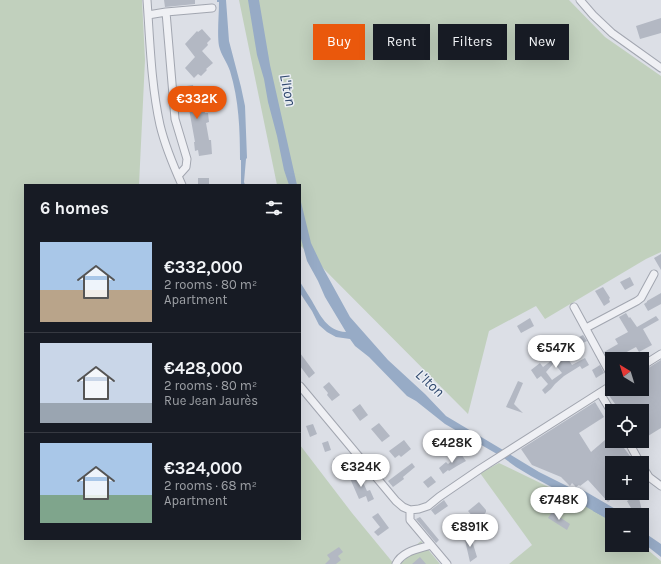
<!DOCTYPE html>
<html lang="en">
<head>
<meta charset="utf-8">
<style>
	:root { --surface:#171b24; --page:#242831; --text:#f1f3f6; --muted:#9ea1a6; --line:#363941; --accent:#ea580c }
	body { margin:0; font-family:Karla,sans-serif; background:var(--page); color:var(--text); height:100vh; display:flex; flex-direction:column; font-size:15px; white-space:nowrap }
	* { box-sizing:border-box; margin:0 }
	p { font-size:13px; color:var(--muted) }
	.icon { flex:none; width:22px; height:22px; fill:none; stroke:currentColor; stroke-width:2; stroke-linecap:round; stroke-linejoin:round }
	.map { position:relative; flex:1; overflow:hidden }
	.details { position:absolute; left:24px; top:184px; width:277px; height:356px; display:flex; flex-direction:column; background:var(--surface); border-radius:0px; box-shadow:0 4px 16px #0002 }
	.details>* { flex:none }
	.banner { position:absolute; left:313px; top:24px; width:288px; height:36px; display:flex; gap:8px }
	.needle { width:26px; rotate:322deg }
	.fabs { position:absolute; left:605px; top:352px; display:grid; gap:8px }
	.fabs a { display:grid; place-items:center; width:44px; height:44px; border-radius:0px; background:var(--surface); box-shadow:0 4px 16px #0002; font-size:20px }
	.price { position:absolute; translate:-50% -34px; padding:0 9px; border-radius:14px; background:#fff; color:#222; font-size:13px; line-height:26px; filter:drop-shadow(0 1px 2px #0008) }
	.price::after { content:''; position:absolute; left:50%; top:24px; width:12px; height:9px; margin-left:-6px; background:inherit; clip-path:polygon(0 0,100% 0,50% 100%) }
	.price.selected { background:var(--accent); color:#fff }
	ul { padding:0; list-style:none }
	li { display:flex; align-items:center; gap:12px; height:100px; padding:0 16px }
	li+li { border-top:1px solid var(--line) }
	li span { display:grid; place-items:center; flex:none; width:112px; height:80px; border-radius:0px; color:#555 }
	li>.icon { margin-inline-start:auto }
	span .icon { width:48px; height:48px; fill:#fffc; stroke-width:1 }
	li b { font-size:17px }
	h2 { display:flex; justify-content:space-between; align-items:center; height:48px; padding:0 16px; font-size:17px }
	.chip { padding:0 14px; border-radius:0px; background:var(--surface); box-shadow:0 4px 16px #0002; font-size:14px; line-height:36px }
	.chip.selected { background:var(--accent); color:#fff }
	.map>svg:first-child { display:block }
	.green { fill:#c1d0bd }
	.water { fill:#97abc6 }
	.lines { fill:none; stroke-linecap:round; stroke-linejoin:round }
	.river { stroke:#97abc6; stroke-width:13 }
	.building { fill:#b3b8c3; fill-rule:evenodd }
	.minor-casing { stroke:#a2a6b0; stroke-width:9 }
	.minor { stroke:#eff0f4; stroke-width:7 }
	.labels { text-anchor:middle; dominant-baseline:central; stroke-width:3; stroke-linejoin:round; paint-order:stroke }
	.water-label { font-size:15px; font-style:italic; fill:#314a6f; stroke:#ebeef4 }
</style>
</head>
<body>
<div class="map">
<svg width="661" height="564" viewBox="0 0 661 564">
	<rect width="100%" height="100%" fill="#dcdfe6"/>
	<path class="green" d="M0 0H142L145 60 139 185H25V539H300V445L352 513 394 564 421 541 440 564H0Z
		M239 0H569L605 37 661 76V252L646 259 545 319 536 306 489 331 468 414 300 245V185H277Z
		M499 463 600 512 612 521V545H642L661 561V564H509L532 545 480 473Z"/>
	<path class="water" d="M217 0H226L229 41 241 87 245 106 247 158 246 159 244 182 245 185H241V160H240C240 130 239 100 230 71 227 62 221 55 219 46 217 34 219 15 219 2H217Z
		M248 0H259L270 65 297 185H289L284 170 277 136 268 102 264 79 257 55Z
		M300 198 311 243 323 268 350 317 388 360 425 394 446 416 503 450 497 454 445 424 416 401 407 396 369 357 355 346 350 339 336 337 327 332 319 325 312 311 300 293V282C304 288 308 295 312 301 320 315 327 331 346 332L325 297 318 281 307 261 300 235Z
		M506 452 539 472 569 487 589 500 595 505 613 515H612V521L593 511V509L584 503 582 504 578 503 576 500 531 476 516 467 501 456Z
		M642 531 661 544V557L642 542Z"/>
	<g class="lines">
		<path class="river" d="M577 494 613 515"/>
	</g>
	<path class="building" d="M164 0H195V4L165 7Z
		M661 18V33L640 39 636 26Z
		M202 29 211 39 207 43 208 45 202 51 213 63 206 69 207 70 201 76 198 74 194 78 185 68 195 57 185 44 197 31 198 32Z
		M193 85 194 94H197L199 108H204L205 113H208L209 122 206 123 209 140H211L212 154 199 156 198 150 195 151 194 142H195L189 109H184L183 104H181L179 93 180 92V87Z
		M198 178H209V185H198Z
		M661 254V270L654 258Z
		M630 277 634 285 625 290 620 282Z
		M603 287 610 298 609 299 610 302 604 306 595 291Z
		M661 293V304L648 311 644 304 647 302V301Z
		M626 313 629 318 630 317 637 327 656 316 659 320 643 329 652 345 639 352 636 347 623 354 626 359H612V367L604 352 618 344 615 339 628 332 619 317Z
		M530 318 534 326 521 333 517 326Z
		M583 335 587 341 579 345 575 339Z
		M554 349 560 356 563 354 564 355 565 354 572 365 585 358 589 365 582 369 580 366 564 376 555 384 551 389 545 394 542 390 548 384 541 376 537 379 531 370 540 363 543 367 552 360 547 354ZM554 363 562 373 552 380 546 372Z
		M300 353 315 373 309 378 300 366Z
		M661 360V428L648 436 644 431 642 433V411H620L608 394 615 389H642V371L645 370Z
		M600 365 604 373 596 378 592 370Z
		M518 381 523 383 514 404 523 413 506 407Z
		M329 382 340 395 332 401 327 395 328 393 323 387Z
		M595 402 604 417 579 433 591 452 612 434V441H622L626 447 624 448 630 456 623 463H612V493H618L608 502 588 480 580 486 579 485 576 487 572 483 570 486 561 477 532 465 521 449Z
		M360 404 368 415 360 421 352 410Z
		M379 423 390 436 382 442 371 429Z
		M313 424 317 434 310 437 306 426Z
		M404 440 411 449 401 457 399 455 395 458 389 451Z
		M328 441 331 450 325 452 322 443Z
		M461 454 466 461 457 466 449 471 448 470 443 474 439 468 446 462 448 464Z
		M340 456 345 466 338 469 333 459Z
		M412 463 415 467 403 477 404 479 393 487 388 481Z
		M356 473 359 481 362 480 367 491 370 490 374 499 368 502 366 496 359 499 349 476Z
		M431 476 436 482 428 488 423 482Z
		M638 494 643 515H635L627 501Z
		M444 500 448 506 435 515 431 510Z
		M479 502 486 510V512L483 516 488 522 482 527 468 511Z
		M552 512 570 524 567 530 548 518Z
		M378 513 389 528 378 536 374 532 380 527 372 517Z
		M420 517 439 540 436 543 416 519Z
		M470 534 477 557 470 562 464 536Z
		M339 547 343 552 338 556 341 560 336 564H325L330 559 327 555Z
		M420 557 426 564H412Z"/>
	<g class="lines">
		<g class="minor-casing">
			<path id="minor" d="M147 0C150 41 151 84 160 125 165 146 173 165 182 185
				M580 0 593 15 612 33 661 68
				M166 12 212 8
				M148 15 166 12 175 119 187 159 186 167 178 176
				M574 307 612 377
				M586 328 637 301 641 298 654 274
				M642 366 661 354
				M300 386 396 501 403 507 410 510 419 509 428 506 439 497 480 469 612 385
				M600 393 612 413
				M628 441 640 463
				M642 466 649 477 661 486
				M410 510V520L447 564
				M396 564C402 551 419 549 431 545"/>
		</g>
		<use href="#minor" class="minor"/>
	</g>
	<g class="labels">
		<g class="water-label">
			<text transform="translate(288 90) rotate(78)">L'Iton</text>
			<text transform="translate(430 383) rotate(42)">L'Iton</text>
		</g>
	</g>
</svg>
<div class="fabs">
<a><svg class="needle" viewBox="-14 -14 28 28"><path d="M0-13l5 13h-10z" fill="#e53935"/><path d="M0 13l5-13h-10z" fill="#9ea1a6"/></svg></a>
<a><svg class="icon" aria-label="locate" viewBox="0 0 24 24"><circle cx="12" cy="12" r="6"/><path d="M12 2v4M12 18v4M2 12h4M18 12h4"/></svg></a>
<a>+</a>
<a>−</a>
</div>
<b class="price selected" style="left:197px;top:120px">€332K</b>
<b class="price" style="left:556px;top:369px">€547K</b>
<b class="price" style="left:452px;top:464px">€428K</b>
<b class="price" style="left:361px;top:488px">€324K</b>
<b class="price" style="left:559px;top:521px">€748K</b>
<b class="price" style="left:470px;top:548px">€891K</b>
<div class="banner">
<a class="chip selected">Buy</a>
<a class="chip">Rent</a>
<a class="chip">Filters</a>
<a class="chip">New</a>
</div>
<section class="details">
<h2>6 homes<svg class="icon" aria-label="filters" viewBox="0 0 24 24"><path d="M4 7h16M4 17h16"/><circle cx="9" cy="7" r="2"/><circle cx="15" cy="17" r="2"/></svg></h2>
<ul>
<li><span style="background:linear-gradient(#a9c7e8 60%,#b9a48a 0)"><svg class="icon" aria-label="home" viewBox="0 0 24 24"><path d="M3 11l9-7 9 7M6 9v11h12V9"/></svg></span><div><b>€332,000</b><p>2 rooms · 80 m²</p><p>Apartment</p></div></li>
<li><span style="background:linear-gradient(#c9d6e8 75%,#9aa5b1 0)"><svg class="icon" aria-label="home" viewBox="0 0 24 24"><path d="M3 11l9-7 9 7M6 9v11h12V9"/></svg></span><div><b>€428,000</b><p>2 rooms · 80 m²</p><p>Rue Jean Jaurès</p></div></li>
<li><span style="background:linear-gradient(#a9c7e8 65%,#7fa58c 0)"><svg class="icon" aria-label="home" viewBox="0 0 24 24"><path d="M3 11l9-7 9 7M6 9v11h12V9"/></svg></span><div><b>€324,000</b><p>2 rooms · 68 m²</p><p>Apartment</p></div></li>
</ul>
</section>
</div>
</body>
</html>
